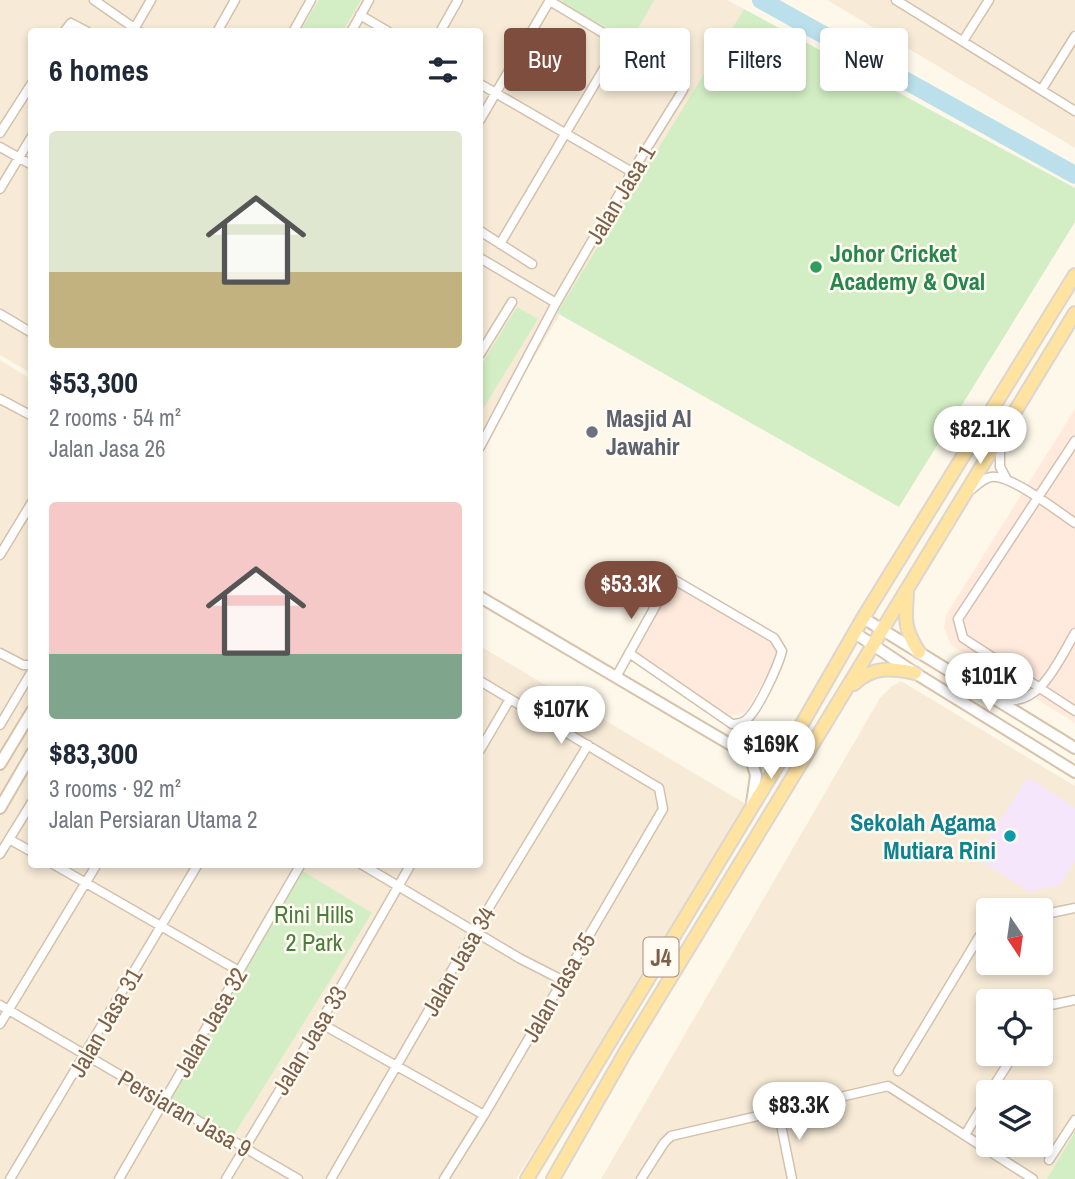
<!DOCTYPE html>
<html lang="en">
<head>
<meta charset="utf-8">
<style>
	:root { --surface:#fff; --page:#f2f2f3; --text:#1f2937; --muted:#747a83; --accent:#7e4d3d }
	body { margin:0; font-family:"Archivo Narrow",sans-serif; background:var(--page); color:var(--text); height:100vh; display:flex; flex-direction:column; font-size:26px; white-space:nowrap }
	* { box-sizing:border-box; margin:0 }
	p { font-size:23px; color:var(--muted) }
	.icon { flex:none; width:38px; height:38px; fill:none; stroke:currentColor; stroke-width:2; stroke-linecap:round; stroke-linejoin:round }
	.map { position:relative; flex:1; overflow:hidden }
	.sheet { position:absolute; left:28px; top:28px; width:455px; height:840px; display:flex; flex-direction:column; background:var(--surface); border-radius:7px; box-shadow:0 4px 10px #0003 }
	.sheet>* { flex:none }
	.guide { position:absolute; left:504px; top:28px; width:466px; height:63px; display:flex; gap:14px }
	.needle { width:46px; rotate:167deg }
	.tools { position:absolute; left:976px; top:898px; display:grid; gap:14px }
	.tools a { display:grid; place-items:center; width:77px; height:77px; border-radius:7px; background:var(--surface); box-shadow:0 4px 10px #0003; font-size:35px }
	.price { position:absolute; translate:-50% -60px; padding:0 16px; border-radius:24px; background:#fff; color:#222; font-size:23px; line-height:46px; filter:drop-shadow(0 2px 4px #0008) }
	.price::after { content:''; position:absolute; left:50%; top:42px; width:21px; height:16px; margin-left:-10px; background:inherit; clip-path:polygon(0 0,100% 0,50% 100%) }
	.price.on { background:var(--accent); color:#fff }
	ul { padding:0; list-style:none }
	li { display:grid; align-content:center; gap:14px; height:371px; padding:0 21px }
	li span { display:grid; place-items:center; height:217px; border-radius:7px; color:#555 }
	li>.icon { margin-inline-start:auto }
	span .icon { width:126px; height:126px; fill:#fffc; stroke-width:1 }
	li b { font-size:30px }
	h2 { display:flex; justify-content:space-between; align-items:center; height:84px; padding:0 21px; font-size:30px }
	.chip { padding:0 24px; border-radius:7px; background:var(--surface); box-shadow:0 4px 10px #0003; font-size:24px; line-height:63px }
	.chip.on { background:var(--accent); color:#fff }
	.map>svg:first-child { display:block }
	.residential { fill:#f7ebd7; fill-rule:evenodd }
	.commercial { fill:#ffeadd }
	.education { fill:#f5e6fb }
	.green { fill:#d3eec5 }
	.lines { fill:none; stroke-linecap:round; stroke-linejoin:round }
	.river { stroke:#bbe0eb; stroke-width:18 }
	.street-casing { stroke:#d3c1ad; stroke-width:11 }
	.secondary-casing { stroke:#d7c2aa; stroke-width:14 }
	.primary-casing { stroke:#ddd6d0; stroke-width:16 }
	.street { stroke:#fff; stroke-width:8 }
	.secondary { stroke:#fff; stroke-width:10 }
	.primary { stroke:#ffe3a0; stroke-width:12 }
	.leisure-dot { fill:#2e9e5b; stroke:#fffbf2; stroke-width:2.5 }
	.worship-dot { fill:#6b7280; stroke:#fffbf2; stroke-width:2.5 }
	.culture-dot { fill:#0f9aa8; stroke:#fffbf2; stroke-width:2.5 }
	.labels { text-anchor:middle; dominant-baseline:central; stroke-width:5; stroke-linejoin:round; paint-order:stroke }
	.shield { fill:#fffbf2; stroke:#a48e7c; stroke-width:2 }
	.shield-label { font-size:23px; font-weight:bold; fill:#7d6049 }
	.street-label { font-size:24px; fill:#7d6049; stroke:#fffbf2 }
	.leisure-label { font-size:24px; font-weight:bold; fill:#27864d; stroke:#fffbf2; text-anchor:start }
	.worship-label { font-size:24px; font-weight:bold; fill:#5b616d; stroke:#fffbf2; text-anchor:start }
	.culture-label { font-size:24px; font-weight:bold; fill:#0d838f; stroke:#fffbf2; text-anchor:end }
	.park-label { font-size:24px; fill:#4b7d3d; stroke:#fffbf2 }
</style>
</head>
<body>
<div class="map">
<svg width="1075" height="1179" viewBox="0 0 1075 1179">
	<rect width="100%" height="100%" fill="#fef8ea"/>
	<path class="residential" d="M0 0H727L744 9 480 447V32H32L31 373 0 355Z
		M827 0H1075V148Z
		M0 360 31 379 32 864H480V646L751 807 516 1179H0Z
		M901 681 1075 786V1179H601L880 698 892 686ZM989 910H1041V962H989ZM989 1001H1041V1054H989ZM989 1092H1041V1144H989Z"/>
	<path class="commercial" d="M1075 409V723L951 645 944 628 946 615Z
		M674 583 773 641 779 654 746 712 731 716 636 658 633 650 670 585Z"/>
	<path class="education" d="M1028 777 1075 808V861L1061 884 1030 892 976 858Z"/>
	<path class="green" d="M319 0H361L343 31H300Z
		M563 0H654L631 41 561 3Z
		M744 9 1075 188V222L899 507 557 313Z
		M517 307 538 319 480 414V367Z
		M301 870 372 913 232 1138 162 1097Z
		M1075 1132V1179H1047Z"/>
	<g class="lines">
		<path class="river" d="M761 0 1075 175"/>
		<g class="street-casing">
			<path id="street" d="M94 0 140 32
				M896 0 1075 111
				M360 15 389 32
				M133 31 151 0
				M64 32 71 23 88 32
				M217 32 235 0
				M293 32 311 0
				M351 32 369 0
				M440 32 458 0
				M963 41 989 0
				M480 84 632 172
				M1042 89 1075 36
				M480 120 550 0
				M0 133 32 83
				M0 147 32 165
				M0 189 32 136
				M480 231 532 264
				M500 244 619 43
				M480 258 556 303
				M0 314 32 333
				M480 354 512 302
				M0 399 32 416
				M1000 441V467L1006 478
				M1075 441 958 619 963 638 1075 711
				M480 447 556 303 632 172 683 90 684 85 683 81 550 1
				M972 489C978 484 984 478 991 477 1010 474 1057 511 1075 523
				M0 555 32 502
				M0 653 23 665H32
				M616 677 671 578 774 638 782 651C778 666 756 716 743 722 742 723 733 724 732 724L629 653
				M1000 699C1040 709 1058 661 1075 633
				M0 725 32 671
				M480 750 510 699
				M9 839 32 852
				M0 854 32 802
				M53 864 239 971
				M361 864 519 958 562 980
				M1041 915 1075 908
				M0 1005 298 1179
				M1041 1009 1046 1006 1075 1000
				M320 1023 484 1115
				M0 1024 97 864
				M898 1071 982 932 989 929
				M990 1092 1014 1054
				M778 1110 792 1179
				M965 1135 989 1095
				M1049 1160 1075 1120
				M10 1179 198 864
				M119 1179 301 864
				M226 1179 320 1023 411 864
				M331 1179 474 932 588 745
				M444 1179 484 1115 663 809 659 788 480 681
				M641 1179 664 1143 671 1136 888 1086 1033 1179"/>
		</g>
		<g class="secondary-casing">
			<path id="secondary" d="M480 597 750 756
				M863 618 1075 748
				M855 633 915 673 1075 772
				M750 756 756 775 752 804
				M750 756H763L794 737
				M0 764 32 711
				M0 808 32 753"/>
		</g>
		<g class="primary-casing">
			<path id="primary" d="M907 594C905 620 904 629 919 652
				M854 684C873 666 891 668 915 673
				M527 1179 795 736 863 618 1075 275
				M553 1179 626 1051 1075 313"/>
		</g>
		<use href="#street" class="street"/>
		<use href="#secondary" class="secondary"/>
		<use href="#primary" class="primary"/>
	</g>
	<circle class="leisure-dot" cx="816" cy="267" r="7"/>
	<circle class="worship-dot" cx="592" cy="432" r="7"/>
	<circle class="culture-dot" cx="1010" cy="836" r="7"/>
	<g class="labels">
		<rect class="shield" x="643.5" y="937.5" width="35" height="39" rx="5"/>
		<g class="shield-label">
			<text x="661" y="957">J4</text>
		</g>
		<g class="street-label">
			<text transform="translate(620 194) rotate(-59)">Jalan Jasa 1</text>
			<text transform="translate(458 961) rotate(-60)">Jalan Jasa 34</text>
			<text transform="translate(558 987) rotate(-60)">Jalan Jasa 35</text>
			<text transform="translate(105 1022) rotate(-60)">Jalan Jasa 31</text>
			<text transform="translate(210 1022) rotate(-60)">Jalan Jasa 32</text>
			<text transform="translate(309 1040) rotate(-59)">Jalan Jasa 33</text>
			<text transform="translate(185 1113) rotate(30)">Persiaran Jasa 9</text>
		</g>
		<g class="leisure-label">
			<text x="830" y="253">Johor Cricket<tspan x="830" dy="28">Academy &amp; Oval</tspan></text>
		</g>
		<g class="worship-label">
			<text x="606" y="418">Masjid Al<tspan x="606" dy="28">Jawahir</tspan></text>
		</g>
		<g class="culture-label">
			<text x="996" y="822">Sekolah Agama<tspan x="996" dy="28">Mutiara Rini</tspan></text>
		</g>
		<g class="park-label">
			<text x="314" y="914">Rini Hills<tspan x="314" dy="28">2 Park</tspan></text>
		</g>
	</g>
</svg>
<div class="tools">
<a><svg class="needle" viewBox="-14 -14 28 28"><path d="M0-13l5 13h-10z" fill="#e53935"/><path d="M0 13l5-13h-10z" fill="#747a83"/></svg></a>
<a><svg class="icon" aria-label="locate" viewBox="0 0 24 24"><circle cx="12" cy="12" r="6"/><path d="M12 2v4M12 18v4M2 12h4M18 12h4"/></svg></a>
<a><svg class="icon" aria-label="layers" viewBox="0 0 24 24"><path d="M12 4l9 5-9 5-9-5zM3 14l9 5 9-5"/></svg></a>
</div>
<b class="price" style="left:980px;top:466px">$82.1K</b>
<b class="price on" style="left:631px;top:621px">$53.3K</b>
<b class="price" style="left:989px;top:713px">$101K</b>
<b class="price" style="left:561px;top:746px">$107K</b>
<b class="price" style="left:771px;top:781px">$169K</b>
<b class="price" style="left:799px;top:1142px">$83.3K</b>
<div class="guide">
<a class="chip on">Buy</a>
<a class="chip">Rent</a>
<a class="chip">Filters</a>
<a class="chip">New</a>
</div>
<section class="sheet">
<h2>6 homes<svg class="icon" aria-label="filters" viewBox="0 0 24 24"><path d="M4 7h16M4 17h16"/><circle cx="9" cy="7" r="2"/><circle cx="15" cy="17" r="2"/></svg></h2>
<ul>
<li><span style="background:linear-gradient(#dfe7d0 65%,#c2b280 0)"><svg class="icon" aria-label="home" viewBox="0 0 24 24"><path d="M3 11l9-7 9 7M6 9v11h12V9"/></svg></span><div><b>$53,300</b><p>2 rooms · 54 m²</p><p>Jalan Jasa 26</p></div></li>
<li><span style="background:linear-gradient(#f6c9c9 70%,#7fa58c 0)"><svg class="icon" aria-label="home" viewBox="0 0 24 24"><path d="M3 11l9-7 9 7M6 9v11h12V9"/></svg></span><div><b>$83,300</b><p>3 rooms · 92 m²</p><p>Jalan Persiaran Utama 2</p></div></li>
</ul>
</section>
</div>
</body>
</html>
